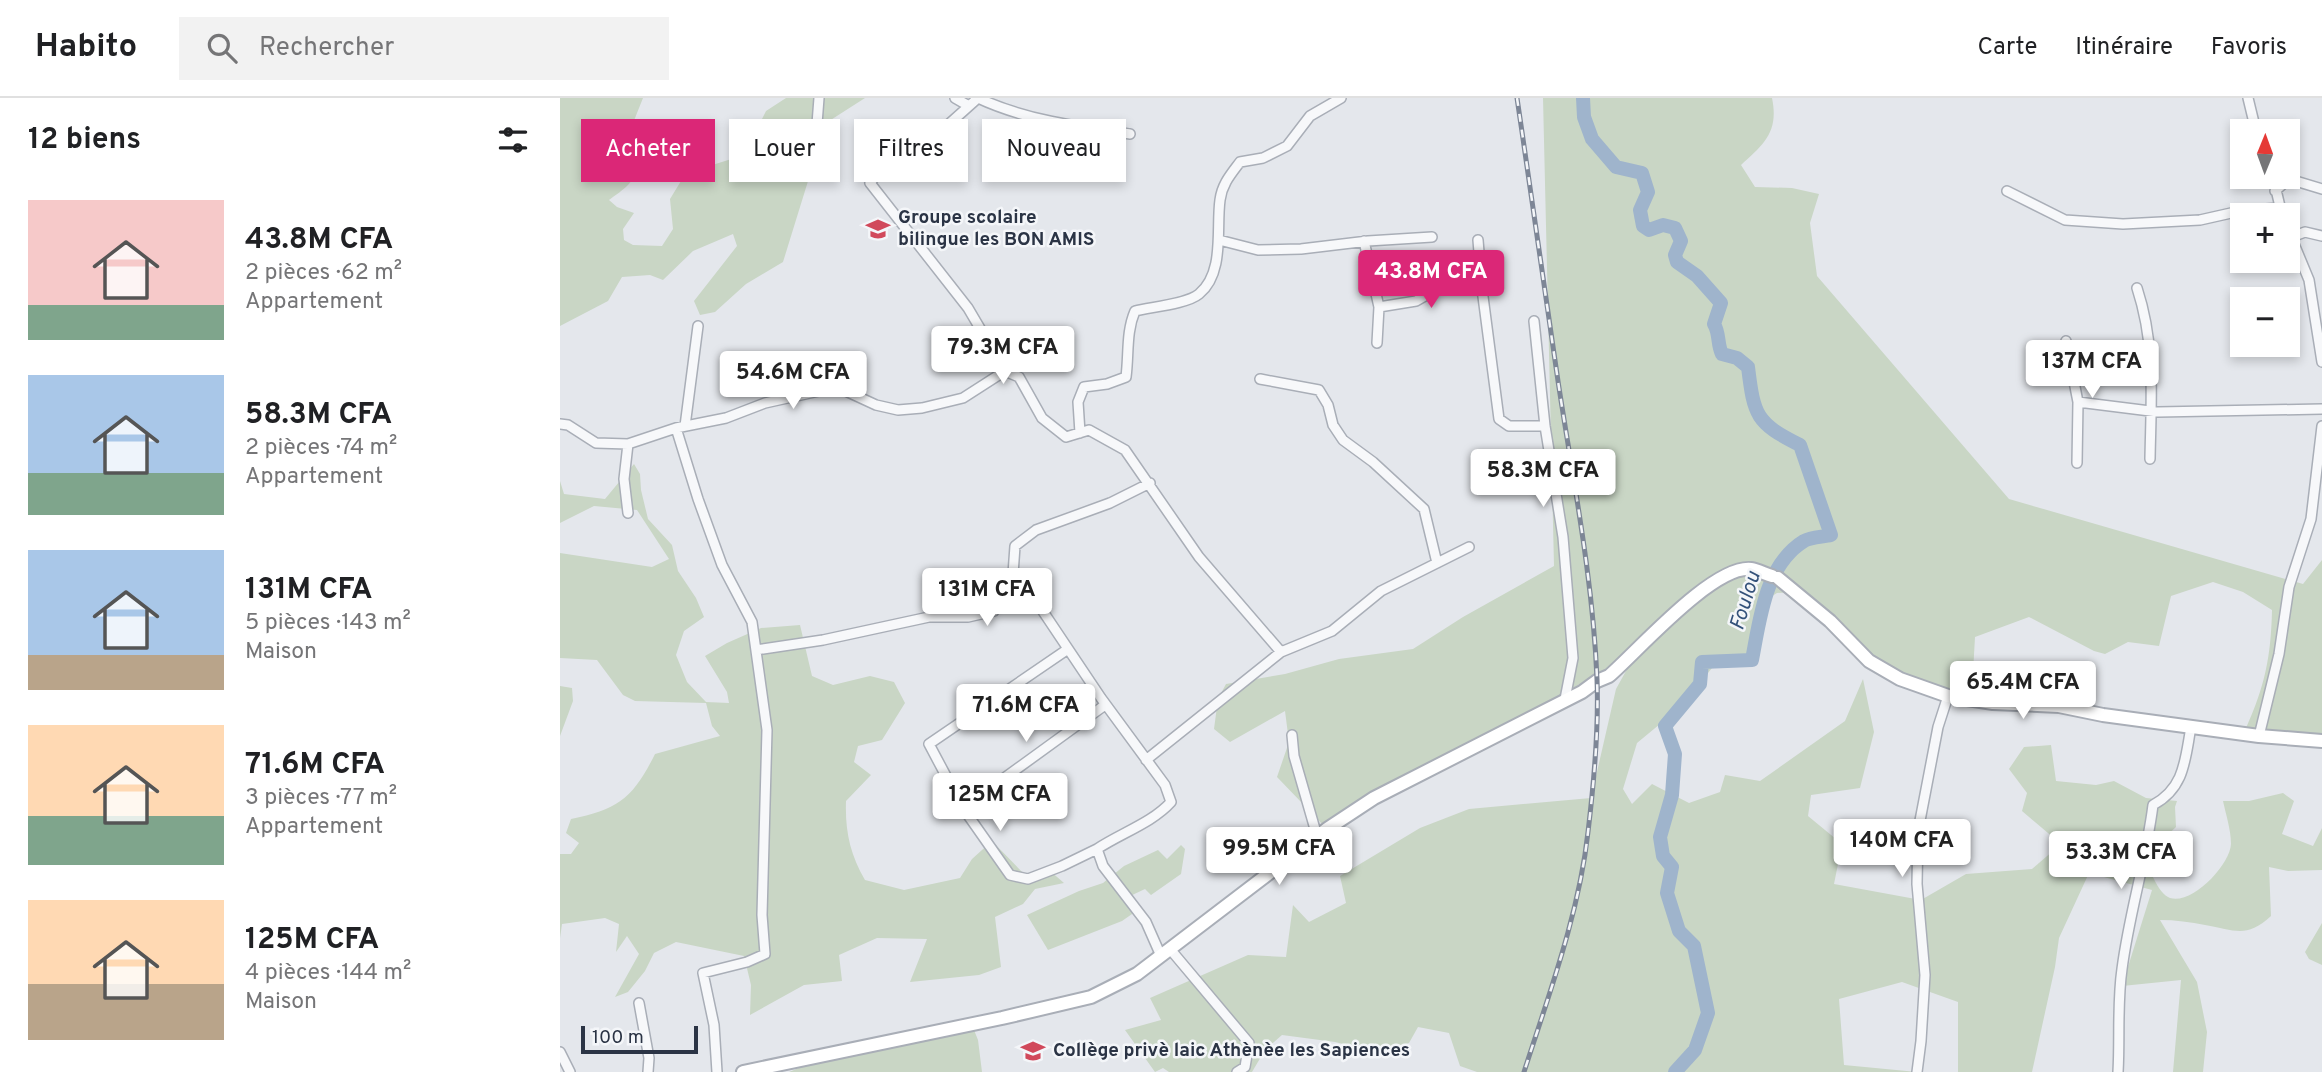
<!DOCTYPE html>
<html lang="fr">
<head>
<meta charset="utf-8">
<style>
	:root { --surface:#fff; --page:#f2f2f2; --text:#202124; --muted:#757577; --line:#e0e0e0; --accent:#db2777 }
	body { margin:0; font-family:Overpass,sans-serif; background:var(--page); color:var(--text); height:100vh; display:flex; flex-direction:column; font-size:26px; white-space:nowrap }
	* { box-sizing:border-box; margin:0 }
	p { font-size:23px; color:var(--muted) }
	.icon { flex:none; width:38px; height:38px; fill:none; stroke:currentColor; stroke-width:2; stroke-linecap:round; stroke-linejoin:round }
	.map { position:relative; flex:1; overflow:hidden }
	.drawer { display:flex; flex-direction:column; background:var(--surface); width:560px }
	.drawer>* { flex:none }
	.banner { position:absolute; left:21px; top:21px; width:665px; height:63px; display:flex; gap:14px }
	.needle { width:46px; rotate:1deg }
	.controls { position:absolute; left:1670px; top:21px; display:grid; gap:14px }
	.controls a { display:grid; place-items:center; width:70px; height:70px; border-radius:0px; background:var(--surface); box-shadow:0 4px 10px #0003; font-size:35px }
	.scale { position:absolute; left:21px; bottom:18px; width:117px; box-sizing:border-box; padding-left:7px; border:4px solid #2b3445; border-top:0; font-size:19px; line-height:24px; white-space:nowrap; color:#2b3445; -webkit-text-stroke:5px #f4f6f9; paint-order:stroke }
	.price { position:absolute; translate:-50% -60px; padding:0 16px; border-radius:7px; background:#fff; color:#222; font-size:23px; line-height:46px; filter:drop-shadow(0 2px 4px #0008) }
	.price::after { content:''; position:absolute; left:50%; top:42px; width:21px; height:16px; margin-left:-10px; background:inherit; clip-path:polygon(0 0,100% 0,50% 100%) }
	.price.selected { background:var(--accent); color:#fff }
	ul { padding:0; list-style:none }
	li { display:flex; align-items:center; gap:21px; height:175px; padding:0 28px }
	li span { display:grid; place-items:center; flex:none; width:196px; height:140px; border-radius:0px; color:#555 }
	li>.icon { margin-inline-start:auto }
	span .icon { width:84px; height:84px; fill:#fffc; stroke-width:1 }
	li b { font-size:30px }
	h2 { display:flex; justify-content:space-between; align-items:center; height:84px; padding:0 28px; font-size:30px }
	.tag { padding:0 24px; border-radius:0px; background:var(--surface); box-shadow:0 4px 10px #0003; font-size:24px; line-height:63px }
	.tag.selected { background:var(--accent); color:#fff }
	header { display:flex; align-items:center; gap:42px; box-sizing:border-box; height:98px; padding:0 35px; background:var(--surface); border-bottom:2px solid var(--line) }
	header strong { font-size:33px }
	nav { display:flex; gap:38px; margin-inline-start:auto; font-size:24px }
	.search { width:490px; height:63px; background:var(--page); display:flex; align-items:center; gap:18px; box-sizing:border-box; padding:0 24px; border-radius:0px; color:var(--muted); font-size:26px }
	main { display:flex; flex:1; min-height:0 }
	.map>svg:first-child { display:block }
	.green { fill:#c9d6c5 }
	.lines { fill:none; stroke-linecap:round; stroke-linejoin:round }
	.river { stroke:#9fb4cc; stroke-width:14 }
	.street-casing { stroke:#a9aeb7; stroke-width:12 }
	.secondary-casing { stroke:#a9aeb7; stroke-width:16 }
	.street { stroke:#f7f8fa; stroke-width:9 }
	.secondary { stroke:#fff; stroke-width:12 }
	.rail-casing { stroke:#7d8696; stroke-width:5 }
	.rail { stroke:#f4f6f9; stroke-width:2.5; stroke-dasharray:8; stroke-linecap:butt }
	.labels { text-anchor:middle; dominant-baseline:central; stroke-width:5; stroke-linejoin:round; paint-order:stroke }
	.poi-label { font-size:19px; font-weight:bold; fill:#2b3445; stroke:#f4f6f9; text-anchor:start }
	.water-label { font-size:21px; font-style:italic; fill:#34527a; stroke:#f4f6f9 }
</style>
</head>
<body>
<header>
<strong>Habito</strong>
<div class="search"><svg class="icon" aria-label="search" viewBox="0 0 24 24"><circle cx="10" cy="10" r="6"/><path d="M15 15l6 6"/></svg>Rechercher</div>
<nav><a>Carte</a><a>Itinéraire</a><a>Favoris</a></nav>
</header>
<main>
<section class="drawer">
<h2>12 biens<svg class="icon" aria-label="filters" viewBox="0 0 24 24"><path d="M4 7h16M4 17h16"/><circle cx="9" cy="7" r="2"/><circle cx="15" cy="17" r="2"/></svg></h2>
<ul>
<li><span style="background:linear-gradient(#f6c9c9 75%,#7fa58c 0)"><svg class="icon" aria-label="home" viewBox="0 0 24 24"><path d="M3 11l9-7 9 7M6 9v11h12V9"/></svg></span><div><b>43.8M CFA</b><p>2 pièces · 62 m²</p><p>Appartement</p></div></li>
<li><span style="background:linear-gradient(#a9c7e8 70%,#7fa58c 0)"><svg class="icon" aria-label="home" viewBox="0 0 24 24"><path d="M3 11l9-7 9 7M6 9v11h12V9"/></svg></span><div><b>58.3M CFA</b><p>2 pièces · 74 m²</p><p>Appartement</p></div></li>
<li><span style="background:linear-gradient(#a9c7e8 75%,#b9a48a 0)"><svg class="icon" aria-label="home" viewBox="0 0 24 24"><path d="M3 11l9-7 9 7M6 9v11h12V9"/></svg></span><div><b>131M CFA</b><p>5 pièces · 143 m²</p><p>Maison</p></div></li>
<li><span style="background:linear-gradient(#ffd9b3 65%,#7fa58c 0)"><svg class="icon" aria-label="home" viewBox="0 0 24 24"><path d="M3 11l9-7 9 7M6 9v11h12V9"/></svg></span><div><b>71.6M CFA</b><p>3 pièces · 77 m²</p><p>Appartement</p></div></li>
<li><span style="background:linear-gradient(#ffd9b3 60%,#b9a48a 0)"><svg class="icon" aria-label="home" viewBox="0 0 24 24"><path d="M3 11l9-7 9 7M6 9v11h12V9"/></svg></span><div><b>125M CFA</b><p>4 pièces · 144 m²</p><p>Maison</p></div></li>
</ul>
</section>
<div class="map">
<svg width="1762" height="974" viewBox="0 0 1762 974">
	<rect width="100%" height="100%" fill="#e4e7ec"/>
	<path class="green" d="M0 0H83L71 30 68 49 78 66C75 85 64 91 49 102L57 109 74 115 63 131 64 142 73 147 102 148 113 131 110 101 121 83 146 69 184 57 206 13 226 0H305L266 25 223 164 186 186 155 214 140 217 134 203 177 148 173 136 133 153 103 182 90 177 62 179 48 203 0 228Z
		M983 0H1212C1219 34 1204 46 1181 67L1195 89 1232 90 1259 96 1250 125 1257 178 1449 401 1743 486 1762 462V643L1694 637 1686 630C1705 588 1711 558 1712 512L1683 494 1653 484 1611 498 1599 548 1568 544 1545 556 1534 553 1469 519 1415 539 1412 592 1499 608 1433 605 1340 581 1233 494 1217 495 1204 503 1192 562 1152 570 1105 628 1100 626 1077 645 1063 691 1072 706 1092 686 1129 705 1160 694 1165 677 1200 683 1285 623 1303 581 1314 634 1300 690 1251 697 1248 718 1282 746 1274 786 1361 802 1406 776 1472 771 1501 746 1462 713 1467 695 1449 671 1464 649 1491 647 1496 683 1536 687 1554 683 1586 700 1617 703 1615 709 1616 729 1584 759C1590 770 1597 795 1610 800 1632 807 1670 767 1671 746 1671 732 1666 717 1663 703H1689L1723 695 1734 703 1722 736 1753 748 1762 730V772L1728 773 1709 769 1711 818C1686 841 1675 832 1645 827 1631 824 1615 822 1600 822L1637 884 1647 934 1643 974H1613L1621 882 1562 888 1592 792 1529 775 1499 840 1495 869 1472 974H1398V904L1342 884 1279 901 1284 967 1357 974H917L900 968 889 935 858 929 849 945 816 954 775 944 722 937 705 952 692 974H609L603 970 595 974 565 932 601 922 590 900 688 857 726 859 733 807 749 824 786 805 780 778 860 730 909 711 1031 700 1056 591 1077 553 767 731 717 679 729 644 725 613 670 644 654 631 658 601 666 586 725 576 779 561 853 551 903 519 994 468Z
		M74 366 80 376 81 392 88 421 112 447 118 473 136 500 144 519 124 533 116 557 127 584 146 604 169 605 167 594 145 558 167 545 201 530 240 527 252 578 273 587 310 578 334 584 345 605 322 642 298 648 294 664 311 677 286 703C285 733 290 756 305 782L344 792 400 780 412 761 432 743 464 776 489 772 504 785 475 791 463 806 435 819 441 869 419 877 350 884 367 841 317 840 279 857 282 883 244 887 190 917 191 887 184 858 116 844 94 855 85 873 68 894 55 899 79 856 67 838 56 854 59 826 45 820 2 826 0 840V756H11L19 745 6 735 11 721C59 711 73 700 95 656L160 638 152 628 146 605 75 603 63 597 37 562 0 560V455L92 469 109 461 77 412 34 408 0 425V383L4 396 45 401Z
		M0 588 12 590 13 603 0 638Z
		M621 747 625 751 621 776 591 797 585 791 568 799 575 814 562 823 488 852 467 817 519 793 543 785 564 768 598 752 607 761Z
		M1762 825V867L1749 861 1745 854Z
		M412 927 418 942 422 974H229L274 956Z"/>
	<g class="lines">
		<path class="river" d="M1023 0 1024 19 1032 41 1056 69 1082 75 1088 94 1080 112 1083 128 1089 132 1103 127 1115 130 1121 143 1115 157 1117 164 1137 178 1161 205 1154 226C1160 236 1157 246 1162 256L1177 260 1188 269C1194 318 1196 325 1240 347L1271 437C1263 439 1251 439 1244 443 1205 467 1200 521 1192 562L1142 564 1140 586 1105 628 1115 656 1112 697 1100 739 1103 758 1112 769 1107 795 1119 833 1134 848 1148 915 1135 952 1115 974"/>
		<g class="street-casing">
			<path id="street" d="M395 0 409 8
				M1688 0 1696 33
				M570 36C518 29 465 22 418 0L380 34 320 72 310 85 408 210 445 273 459 279 482 320 506 339 529 332 565 352 639 459 721 554
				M256 39 259 0
				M1713 79 1722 117
				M1447 93 1505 122 1563 126 1640 122 1680 113 1719 110
				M1715 93 1729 81 1762 91
				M1727 129 1749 182 1762 264
				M1732 139 1745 134 1762 138
				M659 142 698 152 741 151 808 143 872 139
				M918 142 922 191 939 321 949 328H985
				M804 143 819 209 817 245
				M1577 190C1596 248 1591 301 1590 361
				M819 209 856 203 877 191H922
				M974 223 985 328 1003 439 1013 560 1005 601
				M1506 243 1518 304 1517 365
				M700 281 759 292 768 307 773 327 783 342 813 364 864 411 877 465
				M1518 304 1598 314 1762 311
				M0 326 8 327 36 345 68 346 116 330 166 320 205 305 277 289 316 307 338 312 362 310 403 300 445 273 459 269
				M125 328 138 228
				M116 330 138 401 162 467 192 524 207 632 202 817 205 856 187 864 143 875 154 927 157 974
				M520 335 518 304 524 289 547 286 566 279C569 256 566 234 575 213 591 209 627 206 639 196 665 175 656 130 660 102 662 86 671 76 680 64L703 60 727 48 750 18 781 0
				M68 415 64 381 68 346
				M453 476 468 491 541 600 605 687 611 704C592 725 561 735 537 751L543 768 586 824 601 858
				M508 551 369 646 403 710 450 777 468 781 502 768 537 751
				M196 552 263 542 369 519H408L434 513 453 476 455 448 476 432 550 405 590 385
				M732 637 734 658 757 738
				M1699 638 1719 556 1729 489 1751 421 1762 328
				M586 662 721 554 772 533 821 493 909 449
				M403 710 545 607
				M610 851 689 945 685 969 677 974
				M79 905 89 960 88 974
				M0 954 10 974
				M1357 974 1361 943 1365 877 1357 786 1358 733 1378 629 1388 598
				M1558 974C1560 940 1557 905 1562 871 1569 816 1586 763 1593 707 1625 690 1625 661 1631 629"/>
		</g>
		<g class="secondary-casing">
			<path id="secondary" d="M1218 480 1270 523 1309 563 1340 581 1388 598 1433 605 1499 608 1543 617 1699 638 1762 643
				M183 974 442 920 531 899 577 876 767 731 814 700 1022 594 1037 583 1049 578C1078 553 1153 467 1191 471 1198 472 1205 476 1212 478"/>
		</g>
		<use href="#street" class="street"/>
		<use href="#secondary" class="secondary"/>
		<g class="rail-casing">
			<path id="rail" d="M957 0C971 94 984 188 998 283 1013 382 1033 481 1037 581 1039 632 1034 684 1028 734 1019 816 989 896 964 974"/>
		</g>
		<use href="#rail" class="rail"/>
	</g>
	<defs>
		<g id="school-bare" transform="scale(1.89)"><path d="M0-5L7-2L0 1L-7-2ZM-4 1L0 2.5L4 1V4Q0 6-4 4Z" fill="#d1495b" stroke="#f4f6f9" stroke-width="2.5" paint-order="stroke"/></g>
	</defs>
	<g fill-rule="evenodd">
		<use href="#school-bare" x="318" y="131"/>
		<use href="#school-bare" x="473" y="953"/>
	</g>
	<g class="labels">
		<g class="poi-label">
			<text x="338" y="120">Groupe scolaire<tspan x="338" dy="22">bilingue les BON AMIS</tspan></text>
			<text x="493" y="953">Collège privè laic Athènèe les Sapiences</text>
		</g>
		<g class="water-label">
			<text transform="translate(1186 503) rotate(-73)">Foulou</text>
		</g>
	</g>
</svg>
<div class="controls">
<a><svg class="needle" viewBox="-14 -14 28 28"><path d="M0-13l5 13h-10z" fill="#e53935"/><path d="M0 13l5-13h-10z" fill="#757577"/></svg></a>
<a>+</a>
<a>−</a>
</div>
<div class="scale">100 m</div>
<b class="price selected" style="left:871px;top:212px">43.8M CFA</b>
<b class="price" style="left:443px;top:288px">79.3M CFA</b>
<b class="price" style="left:1532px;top:302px">137M CFA</b>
<b class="price" style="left:233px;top:313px">54.6M CFA</b>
<b class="price" style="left:983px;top:411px">58.3M CFA</b>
<b class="price" style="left:427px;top:530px">131M CFA</b>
<b class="price" style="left:1463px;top:623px">65.4M CFA</b>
<b class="price" style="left:466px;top:646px">71.6M CFA</b>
<b class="price" style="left:440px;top:735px">125M CFA</b>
<b class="price" style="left:1342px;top:781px">140M CFA</b>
<b class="price" style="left:719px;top:789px">99.5M CFA</b>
<b class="price" style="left:1561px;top:793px">53.3M CFA</b>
<div class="banner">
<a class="tag selected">Acheter</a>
<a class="tag">Louer</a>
<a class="tag">Filtres</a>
<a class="tag">Nouveau</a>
</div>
</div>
</main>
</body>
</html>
